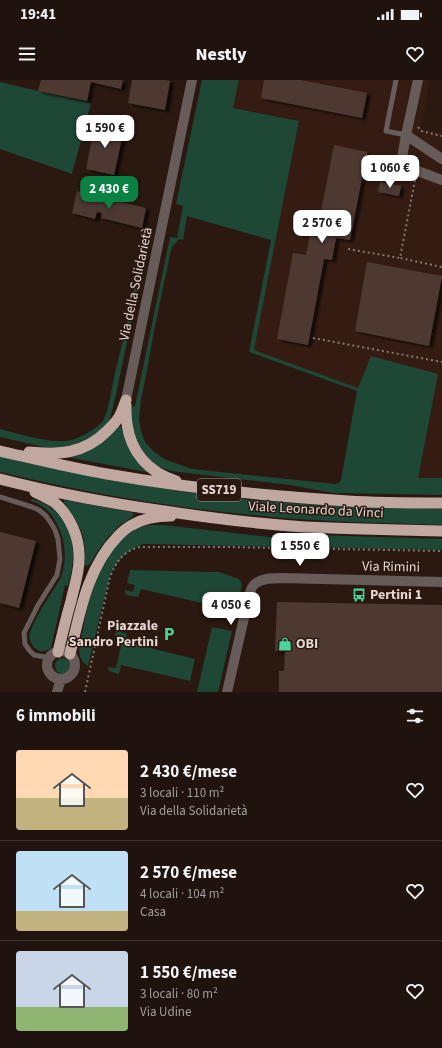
<!DOCTYPE html>
<html lang="it">
<head>
<meta charset="utf-8">
<style>
	:root { --surface:#20120d; --page:#2d201b; --text:#f1f3f6; --muted:#a29e9d; --line:#3d322e; --accent:#0b8043 }
	body { margin:0; font-family:"Source Sans 3",sans-serif; background:var(--page); color:var(--text); height:100vh; display:flex; flex-direction:column; font-size:15px; white-space:nowrap }
	* { box-sizing:border-box; margin:0 }
	p { font-size:13px; color:var(--muted) }
	.icon { flex:none; width:22px; height:22px; fill:none; stroke:currentColor; stroke-width:2; stroke-linecap:round; stroke-linejoin:round }
	.map { position:relative; height:612px; overflow:hidden }
	.sheet { display:flex; flex-direction:column; background:var(--surface); flex:1 }
	.sheet>* { flex:none }
	.price { position:absolute; translate:-50% -34px; padding:0 9px; border-radius:8px; background:#fff; color:#222; font-size:13px; line-height:26px; filter:drop-shadow(0 1px 2px #0008) }
	.price::after { content:''; position:absolute; left:50%; top:24px; width:12px; height:9px; margin-left:-6px; background:inherit; clip-path:polygon(0 0,100% 0,50% 100%) }
	.price.active { background:var(--accent); color:#fff }
	ul { padding:0; list-style:none }
	li { display:flex; align-items:center; gap:12px; height:100px; padding:0 16px }
	li+li { border-top:1px solid var(--line) }
	li span { display:grid; place-items:center; flex:none; width:112px; height:80px; border-radius:4px; color:#555 }
	li>.icon { margin-inline-start:auto }
	span .icon { width:48px; height:48px; fill:#fffc; stroke-width:1 }
	li b { font-size:17px }
	h2 { display:flex; justify-content:space-between; align-items:center; height:48px; padding:0 16px; font-size:17px }
	.status { display:flex; justify-content:space-between; align-items:center; height:28px; padding:0 20px; background:var(--surface); direction:ltr }
	.status svg { height:11px; fill:currentColor }
	header { display:flex; justify-content:space-between; align-items:center; height:52px; padding:0 16px; background:var(--surface); font-size:18px; font-weight:800 }
	.map>svg:first-child { display:block }
	.built { fill:#351c13 }
	.green { fill:#1e4735; fill-rule:evenodd }
	.building { fill:#4e3932; filter:url(#shadow) }
	.lines { fill:none; stroke-linecap:round; stroke-linejoin:round }
	.path { stroke:#877772; stroke-width:2; stroke-dasharray:2 3; stroke-linecap:butt }
	.service { stroke:#675c59; stroke-width:5 }
	.minor { stroke:#675c59; stroke-width:10 }
	.tertiary { stroke:#675c59; stroke-width:10 }
	.trunk { stroke:#c0a8a1; stroke-width:11 }
	.labels { text-anchor:middle; dominant-baseline:central; stroke-width:3; stroke-linejoin:round; paint-order:stroke }
	.shield { fill:#2a1811; stroke:#ac9d98; stroke-width:1 }
	.shield-label { font-size:13px; font-weight:bold; fill:#e4d6d2 }
	.street-label { font-size:14px; fill:#e4d6d2; stroke:#2a1811 }
	.poi-label { font-size:14px; font-weight:bold; fill:#e4d6d2; stroke:#2a1811; text-anchor:start }
</style>
</head>
<body>
<div class="status"><b>19:41</b><svg viewBox="0 0 49 12"><path d="M0 12V9h3v3zM5 12V6h3v6zM10 12V3h3v9zM15 12V0h3v12zM26 1h20v11H26zM47 4h2v5h-2z"/></svg></div>
<header><svg class="icon" aria-label="menu" viewBox="0 0 24 24"><path d="M4 6h16M4 12h16M4 18h16"/></svg>Nestly<svg class="icon" aria-label="heart" viewBox="0 0 24 24"><path d="M12 20l-8-8c-3-5 5-10 8-4 3-6 11-1 8 4z"/></svg></header>
<div class="map">
<svg width="442" height="612" viewBox="0 0 442 612">
	<defs>
		<filter id="shadow"><feDropShadow dx="4" dy="2.5" stdDeviation="1" flood-color="#0009"/></filter>
	</defs>
	<rect width="100%" height="100%" fill="#2a1811"/>
	<path class="built" d="M239 0H430L421 48 442 53V398H418L358 308 254 270 299 41 233 28Z"/>
	<path class="green" d="M202 0H239L233 28 299 41 254 270 358 308 371 276 438 294 418 398H442V415L333 413 290 405 171 391 155 385 138 367 131 343 132 327 135 326 170 157 177 158 183 126 176 124ZM187 136 271 160 249 272 357 311 341 400 339 403 336 404 192 389 164 379 153 371 145 362 141 351 139 339 141 320 146 296 154 251 171 170 173 166 179 159 183 160Z
		M0 2 38 11 91 23 72 94 0 69Z
		M144 157H149L117 310 109 343 92 358 68 368H48L0 357V349C21 354 54 366 75 359 81 357 99 347 103 341 108 333 112 308 114 297 125 254 134 210 143 167Z
		M118 346H121L147 391 146 392 67 377Z
		M0 376C48 386 95 397 143 405 241 423 342 427 442 429V445C385 443 329 442 272 437 181 429 89 414 0 392Z
		M32 419C57 425 74 449 73 475 73 485 71 496 68 506L65 505 51 568C40 576 31 568 29 556 34 540 43 526 52 512 54 508 58 504 60 499 67 484 66 463 59 448 53 435 45 425 31 421Z
		M64 420 131 432 134 434 132 437 120 445 108 457 95 475 91 483 86 486 84 484C88 458 79 443 64 423Z
		M151 445H163L269 457 317 455 442 459V470L143 464C127 470 117 480 110 495L88 586C81 582 79 575 79 567 83 549 86 531 91 513 97 492 112 464 131 452 137 448 144 446 151 445Z
		M130 490 212 492H219L239 499 241 502 242 505 234 540 213 535 215 526 141 509 138 517 127 515 125 513V510L133 512 135 505 127 503Z
		M212 547 232 551 218 612H197Z
		M118 551 127 554 126 562 195 579 190 601 121 585 119 594 109 591 108 587 116 588 123 557 114 555Z
		M55 586a8 8 0 1 1 16 0a8 8 0 1 1-16 0Z"/>
	<path class="building" d="M41 0H123L121 9 91 2 87 21 38 11Z
		M132 0H165L170 1 165 30 128 23Z
		M264 0H301L367 13 362 38 261 18Z
		M95 43 124 49 114 95 86 89Z
		M334 65 367 72 350 160 336 158 332 180 324 179 308 265 277 259 293 173 306 175 310 155 316 157Z
		M380 102 401 106 399 116 378 112Z
		M77 111 146 128 142 148 101 138 102 133 97 132 95 139 72 133Z
		M367 182 442 196 429 266 355 251Z
		M0 452 36 461 19 528 0 523Z
		M277 522 442 525V612H279V591H284L285 571H275Z"/>
	<g class="lines">
		<path class="path" d="M418 47 421 51 442 56
			M415 100 400 178 442 187
			M348 169 400 178
			M313 258 442 282
			M85 612 110 497C116 482 123 471 140 467H227L442 471"/>
		<path class="service" d="M396 0 386 51 406 55
			M0 417 32 427 39 430 46 436 51 443 55 450 58 459 60 479 57 495 38 525 24 553 25 564 29 570 34 575 50 578"/>
		<path class="minor" d="M418 0 406 55 402 78 404 84 407 87 442 100
			M406 55 442 79
			M227 612 249 516C250 513 251 508 253 506 259 498 273 498 282 498L442 502"/>
		<path class="tertiary" d="M126 320 192 0
			M47 585a14 14 0 1 1 28 0a14 14 0 1 1-28 0Z
			M57 612 61 599"/>
		<path class="trunk" d="M126 325C126 331 126 338 127 344 131 373 149 392 176 401
			M0 371C35 379 71 388 107 394 186 408 267 416 348 421 379 423 411 423 442 423
			M29 372C59 375 84 374 107 351 111 347 116 342 119 337 122 332 124 325 126 320
			M0 399C54 413 109 423 164 431 211 438 258 444 305 447 351 449 396 450 442 451
			M35 412C41 415 48 418 54 422 70 435 80 458 79 479 79 494 74 507 71 521 66 538 62 555 58 572
			M70 574C80 533 87 488 118 456 122 452 127 447 132 445 144 438 158 436 171 436"/>
	</g>
	<defs>
		<g id="bus-bare" transform="scale(1.08)"><path d="M-5-6H5V4H4V6H2V4H-2V6H-4V4H-5ZM-3.5-4V0h7V-4ZM-3.5 1.2v1.5H-2V1.2ZM2 1.2v1.5H3.5V1.2Z" fill="#49d49c" stroke="#2a1811" stroke-width="2.5" paint-order="stroke"/></g>
		<g id="parking-bare" transform="scale(1.08)"><path d="M-3.5-5.5H1a3.5 3.5 0 0 1 0 7H-1V5.5H-3.5ZM-1-3.4V-.6H.8a1.4 1.4 0 0 0 0-2.8Z" fill="#49d49c" stroke="#2a1811" stroke-width="2.5" paint-order="stroke"/></g>
		<g id="shop-bare" transform="scale(1.08)"><path d="M-5-2.5h2.3a2.7 3.5 0 0 1 5.4 0H5L5.5 6h-11ZM-1.5-2.5h3a1.5 2.3 0 0 0-3 0Z" fill="#49d49c" stroke="#2a1811" stroke-width="2.5" paint-order="stroke"/></g>
	</defs>
	<g fill-rule="evenodd">
		<use href="#bus-bare" x="359" y="515"/>
		<use href="#parking-bare" x="169" y="554"/>
		<use href="#shop-bare" x="285" y="564"/>
	</g>
	<g class="labels">
		<rect class="shield" x="197" y="399" width="44" height="22" rx="3"/>
		<g class="shield-label">
			<text x="219" y="410">SS719</text>
		</g>
		<g class="street-label">
			<text transform="translate(136 204) rotate(-78)">Via della Solidarietà</text>
			<text transform="translate(316 430) rotate(3)">Viale Leonardo da Vinci</text>
			<text transform="translate(391 487) rotate(1)">Via Rimini</text>
		</g>
		<g class="poi-label">
			<text x="370" y="515">Pertini 1</text>
			<text x="158" y="546" text-anchor="end">Piazzale<tspan x="158" dy="16">Sandro Pertini</tspan></text>
			<text x="296" y="564">OBI</text>
		</g>
	</g>
</svg>
<b class="price" style="left:105px;top:69px">1 590 €</b>
<b class="price" style="left:390px;top:109px">1 060 €</b>
<b class="price active" style="left:109px;top:130px">2 430 €</b>
<b class="price" style="left:322px;top:164px">2 570 €</b>
<b class="price" style="left:300px;top:487px">1 550 €</b>
<b class="price" style="left:231px;top:546px">4 050 €</b>
</div>
<section class="sheet">
<h2>6 immobili<svg class="icon" aria-label="filters" viewBox="0 0 24 24"><path d="M4 7h16M4 17h16"/><circle cx="9" cy="7" r="2"/><circle cx="15" cy="17" r="2"/></svg></h2>
<ul>
<li><span style="background:linear-gradient(#ffd9b3 60%,#c2b280 0)"><svg class="icon" aria-label="home" viewBox="0 0 24 24"><path d="M3 11l9-7 9 7M6 9v11h12V9"/></svg></span><div><b>2 430 €/mese</b><p>3 locali · 110 m²</p><p>Via della Solidarietà</p></div><svg class="icon" aria-label="heart" viewBox="0 0 24 24"><path d="M12 20l-8-8c-3-5 5-10 8-4 3-6 11-1 8 4z"/></svg></li>
<li><span style="background:linear-gradient(#bfe0f5 75%,#c2b280 0)"><svg class="icon" aria-label="home" viewBox="0 0 24 24"><path d="M3 11l9-7 9 7M6 9v11h12V9"/></svg></span><div><b>2 570 €/mese</b><p>4 locali · 104 m²</p><p>Casa</p></div><svg class="icon" aria-label="heart" viewBox="0 0 24 24"><path d="M12 20l-8-8c-3-5 5-10 8-4 3-6 11-1 8 4z"/></svg></li>
<li><span style="background:linear-gradient(#c9d6e8 70%,#8fb573 0)"><svg class="icon" aria-label="home" viewBox="0 0 24 24"><path d="M3 11l9-7 9 7M6 9v11h12V9"/></svg></span><div><b>1 550 €/mese</b><p>3 locali · 80 m²</p><p>Via Udine</p></div><svg class="icon" aria-label="heart" viewBox="0 0 24 24"><path d="M12 20l-8-8c-3-5 5-10 8-4 3-6 11-1 8 4z"/></svg></li>
</ul>
</section>
</body>
</html>
